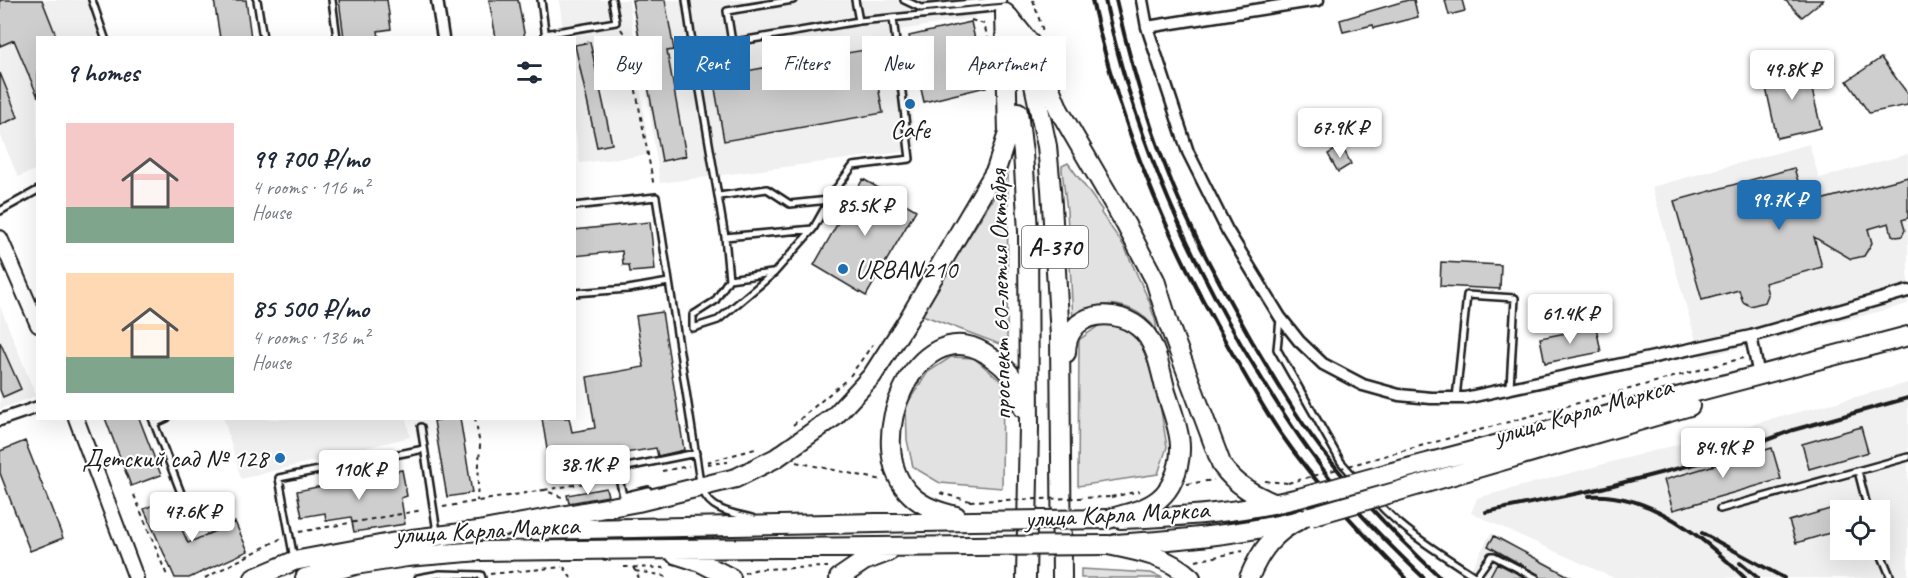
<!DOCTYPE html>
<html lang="en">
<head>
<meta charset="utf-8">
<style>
	:root { --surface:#fff; --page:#f2f2f3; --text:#1f2937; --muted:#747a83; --accent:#1f6fb2 }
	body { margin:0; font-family:Caveat,sans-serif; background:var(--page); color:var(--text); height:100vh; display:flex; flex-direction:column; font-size:22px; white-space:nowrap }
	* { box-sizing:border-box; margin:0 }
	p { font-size:20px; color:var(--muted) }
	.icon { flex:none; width:33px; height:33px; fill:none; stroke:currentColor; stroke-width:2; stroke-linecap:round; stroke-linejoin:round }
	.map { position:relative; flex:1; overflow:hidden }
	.side { position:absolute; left:36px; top:36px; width:540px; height:384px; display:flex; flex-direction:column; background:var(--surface); border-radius:0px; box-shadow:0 6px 24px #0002 }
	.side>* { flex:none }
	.top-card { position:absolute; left:594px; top:36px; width:570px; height:54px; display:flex; gap:12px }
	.tools { position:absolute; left:1830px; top:500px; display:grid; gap:12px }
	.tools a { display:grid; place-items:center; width:60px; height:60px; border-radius:0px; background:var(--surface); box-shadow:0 6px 24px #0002; font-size:30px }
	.price { position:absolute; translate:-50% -51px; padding:0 14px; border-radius:6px; background:#fff; color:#222; font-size:20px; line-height:39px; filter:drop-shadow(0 2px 3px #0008) }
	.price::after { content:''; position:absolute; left:50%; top:36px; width:18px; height:14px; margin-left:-9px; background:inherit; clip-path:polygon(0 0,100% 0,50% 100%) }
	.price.on { background:var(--accent); color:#fff }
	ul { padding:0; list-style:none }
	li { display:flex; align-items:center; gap:18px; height:150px; padding:0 30px }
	li span { display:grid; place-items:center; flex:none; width:168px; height:120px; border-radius:0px; color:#555 }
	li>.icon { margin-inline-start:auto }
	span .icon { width:72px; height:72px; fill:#fffc; stroke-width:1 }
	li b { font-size:26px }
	h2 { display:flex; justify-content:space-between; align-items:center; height:72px; padding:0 30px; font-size:26px }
	.pill { padding:0 21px; border-radius:0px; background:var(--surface); box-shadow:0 6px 24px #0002; font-size:21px; line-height:54px }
	.pill.on { background:var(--accent); color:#fff }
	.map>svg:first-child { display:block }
	.built { fill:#f0f0f0; fill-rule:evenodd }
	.green { fill:#e2e2e2; stroke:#7f7f7f; stroke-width:1.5 }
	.building { fill:#cecece; stroke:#1c1c1c; stroke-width:1.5 }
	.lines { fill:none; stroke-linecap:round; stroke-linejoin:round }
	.service-casing { stroke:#1c1c1c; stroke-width:10 }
	.minor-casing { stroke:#1c1c1c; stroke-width:15 }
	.tertiary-casing { stroke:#1c1c1c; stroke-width:18 }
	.primary-casing { stroke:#1c1c1c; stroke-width:22 }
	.trunk-casing { stroke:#1c1c1c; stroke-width:22 }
	.path { stroke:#1c1c1c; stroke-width:2; stroke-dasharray:4.5 4.5; stroke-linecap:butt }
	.service { stroke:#fff; stroke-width:5 }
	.minor { stroke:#fff; stroke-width:10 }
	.tertiary { stroke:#fff; stroke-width:14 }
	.primary { stroke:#fff; stroke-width:18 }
	.trunk { stroke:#fff; stroke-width:18 }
	.rail { stroke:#1c1c1c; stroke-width:4 }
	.primary-bridge-casing { stroke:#1c1c1c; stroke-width:22; stroke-linecap:butt }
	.trunk-bridge-casing { stroke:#1c1c1c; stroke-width:22; stroke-linecap:butt }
	.path-bridge { stroke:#1c1c1c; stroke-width:2; stroke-dasharray:4.5 4.5; stroke-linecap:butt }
	.primary-bridge { stroke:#fff; stroke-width:18 }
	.trunk-bridge { stroke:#fff; stroke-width:18 }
	.poi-dot { fill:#1f6fb2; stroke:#fff; stroke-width:2 }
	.labels { text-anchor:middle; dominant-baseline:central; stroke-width:4.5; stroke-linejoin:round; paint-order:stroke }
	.shield { fill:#fff; stroke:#606060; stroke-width:1.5 }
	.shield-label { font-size:24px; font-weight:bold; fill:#1c1c1c }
	.poi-label { font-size:26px; fill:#1c1c1c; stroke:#fff }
	.street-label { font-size:26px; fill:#1c1c1c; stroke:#fff }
</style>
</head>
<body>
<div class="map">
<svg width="1908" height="578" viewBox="0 0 1908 578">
	<rect width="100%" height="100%" fill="#fff"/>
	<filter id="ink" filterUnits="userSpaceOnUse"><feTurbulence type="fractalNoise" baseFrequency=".0167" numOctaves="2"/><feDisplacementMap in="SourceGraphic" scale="12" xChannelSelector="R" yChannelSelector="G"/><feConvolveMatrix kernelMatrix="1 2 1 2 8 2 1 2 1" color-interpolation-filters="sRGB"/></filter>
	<g filter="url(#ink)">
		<path class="built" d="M0 0H96L102 37 38 38 37 169 18 177 0 134Z
			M559 0H629L649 155 580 163 574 122V38L564 37Z
			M633 0H973L975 18 900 30 917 150 660 183Z
			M1809 144 1819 178 1908 154V304L1701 358 1652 187Z
			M0 306 36 396 0 409Z
			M1908 383V578H1614L1471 513 1477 498ZM1840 510H1880V549H1840Z
			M224 419H406L410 437 241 479Z
			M1491 533 1577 578H1466Z"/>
		<path class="green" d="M1068 163 1102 210 1101 213 1124 246 1150 303C1151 313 1158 320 1156 330 1144 312 1120 300 1098 306 1089 308 1081 315 1073 319L1067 211 1062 170V166Z
			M1008 175 1007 347 920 314Z
			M1101 324 1122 327 1143 345 1159 399 1167 447 1158 474 1078 486 1079 340Z
			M951 357 974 358 1003 383 1002 488 940 483 913 467 907 440 906 405 928 372Z
			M1081 569 1151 573 1163 578H1081Z"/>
		<path class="building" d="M0 0H42L57 38H38V97L14 40 0 46Z
			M214 0H246L251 38H220Z
			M339 0H387L391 29 378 31 379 38H344Z
			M489 0H518L525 38H496Z
			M632 0H665L674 50 667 51 686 156 662 161Z
			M1408 0H1414L1418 17 1374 28 1373 25 1343 32 1340 20Z
			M1445 0H1462L1465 11 1449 15Z
			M1785 0H1823L1802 17Z
			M971 22 986 87 924 102 909 36Z
			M833 41 835 55 871 49 883 113 724 141 713 77 802 61 800 47Z
			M590 42 612 144 597 147 575 45Z
			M1881 58 1908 94V105L1869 113 1847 81Z
			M1806 64 1821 128 1777 138 1763 74Z
			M0 73 18 117 0 125Z
			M1342 146 1351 164 1338 172 1328 154Z
			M1794 168 1805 204 1908 177V218L1902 220 1905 230 1902 236 1897 237 1892 235 1889 223 1868 229 1872 243 1864 256 1851 259 1814 237 1822 267 1765 283 1768 295 1765 302 1750 306 1743 302 1739 290 1702 300 1674 201Z
			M863 179 916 210 866 296 814 265Z
			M650 222 655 270 630 272 629 265H623L622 251 574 256V230Z
			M1441 262 1501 265 1500 289 1440 286Z
			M662 312 684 450 658 456 656 448 600 457 599 451 575 455 578 470 551 474 542 418H569L572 432 595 428 587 377 644 367 636 316Z
			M1596 327 1601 352 1545 363 1540 338Z
			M0 342 21 389 3 397 0 390Z
			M105 418H139L161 475 131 486Z
			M448 418H460L472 493 447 497 434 421Z
			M1861 427 1868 452 1809 469 1802 444Z
			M25 441 63 538 30 551 0 473V451Z
			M1772 448 1781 479 1673 510 1664 480Z
			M402 470 407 496 401 498 405 524 354 532 351 517 326 521 325 513 302 517 297 491Z
			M606 488 608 496 569 503 567 495Z
			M168 498 188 543 235 522 248 551 189 578H175L144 509Z
			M1840 506V530L1796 543 1789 521Z
			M1494 536 1572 578H1541L1538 574 1488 546Z
			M1497 563 1526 578H1489Z"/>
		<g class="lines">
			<g class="service-casing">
				<path id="service" d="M92 0 105 38
					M257 0 263 38
					M332 0 337 38
					M541 0 546 38
					M686 0 693 49 859 21 1004 7
					M855 0 859 21
					M904 0 921 8 1003 0
					M545 34 616 22 612 0
					M732 42 727 11 793 0
					M693 49 725 237 729 279 715 301 693 315V328L718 320 774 273 813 229 835 190 853 166 910 159 893 18
					M719 196 767 189 790 204 829 200
					M574 206 656 197 700 482
					M0 211 38 190
					M725 237 813 229
					M729 279 772 273
					M574 293 628 289 669 282
					M1280 319 1277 349 1341 462 1356 479
					M1456 398 1467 295 1515 298 1510 387
					M152 418 193 524
					M154 424 167 418
					M421 427 437 532
					M1858 471 1868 510
					M648 490 623 496 617 469 696 453
					M703 491C711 511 733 513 752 518
					M1376 501C1404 532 1441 554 1476 577
					M1720 509 1908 457
					M1879 549 1891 578
					M294 559 279 478 424 449
					M418 578 440 574 481 575 482 578
					M1475 578 1491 556H1494L1536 578"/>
			</g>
			<g class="minor-casing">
				<path id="minor" d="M437 0 443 38
					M1142 0 1147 27 1188 152 1227 230 1280 317 1299 341 1323 364 1363 385 1399 395 1431 398H1465L1751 336 1908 291
					M1147 27 1318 0
					M1751 336 1759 376
					M0 420 38 407"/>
			</g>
			<g class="tertiary-casing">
				<path id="tertiary" d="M0 238 38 325
					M76 418 136 578"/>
			</g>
			<g class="primary-casing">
				<path id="primary" d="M1008 16 1033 47 1059 110 1126 225 1155 280 1169 325 1222 466C1236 485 1254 495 1276 504
					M1389 473 1908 336
					M1395 492 1690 406
					M1120 519C1180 517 1240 513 1299 498
					M1116 544C1176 540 1237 535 1296 521"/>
			</g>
			<g class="trunk-casing">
				<path id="trunk" d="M1010 26 1034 85 1047 146 1051 189 1060 336 1062 578
					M1018 112 1023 153 1028 231 1029 427 1026 578
					M1066 353C1066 310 1118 305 1144 332 1157 347 1161 373 1166 392 1176 423 1188 448 1173 480 1170 487 1165 494 1159 499 1146 510 1125 514 1108 519
					M956 516C940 512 923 507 911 495 859 446 916 311 985 353 995 360 1006 367 1012 377 1018 386 1020 398 1023 408
					M534 530 973 521
					M1108 545C1138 551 1168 556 1191 578
					M675 554 700 562 731 578
					M254 578 294 561 412 539 478 531 638 502 736 478 776 458 834 417 872 376 908 320 996 170 1008 133 1005 13
					M305 578 355 565 407 557 480 551 972 546
					M839 578 864 561 888 552
					M1249 578C1260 551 1274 532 1301 519"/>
			</g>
			<path class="path" d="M1033 0 1043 31
				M971 20 984 24 989 43
				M621 29 626 37 654 187
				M850 376 873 344
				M475 418 480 445 477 501
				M793 425 846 380
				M1384 456 1743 358
				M707 462 759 448
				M796 462 882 480
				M707 464 728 462
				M662 471 689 466
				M1265 481 1288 483
				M1187 484 1214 480
				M544 490 609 479
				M940 493 970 501
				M134 495 168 578
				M1111 497 1140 491
				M443 507 544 490 564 498
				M299 532 423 510
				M1196 561 1243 551
				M564 567 571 578
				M624 567 667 568
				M633 567 639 578
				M635 571 661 575 668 578
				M744 573 758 569 828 567
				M490 574 562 567
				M205 578 282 538"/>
			<use href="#service" class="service"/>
			<use href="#minor" class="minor"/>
			<use href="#tertiary" class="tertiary"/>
			<use href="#primary" class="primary"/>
			<use href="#trunk" class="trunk"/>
			<path class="rail" d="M1092 0C1119 125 1168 242 1232 353 1248 380 1263 408 1281 434 1317 486 1362 533 1406 578
				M1105 0C1132 125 1178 235 1242 346 1266 386 1290 426 1319 464 1349 505 1387 543 1424 578
				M1116 0C1134 79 1160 164 1196 237 1213 272 1233 307 1252 341 1276 381 1299 422 1329 459 1363 502 1401 541 1441 578
				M1589 496C1651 492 1704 538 1745 578
				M1486 512 1594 490 1722 457 1793 430 1908 398
				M1702 533 1784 578
				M1740 563 1758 578"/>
			<g class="primary-bridge-casing">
				<path id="primary-bridge" d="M1299 498 1389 473
					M1311 516 1395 492"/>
			</g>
			<g class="trunk-bridge-casing">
				<path id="trunk-bridge" d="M973 521 1108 519
					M972 546 1108 545"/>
			</g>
			<path class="path-bridge" d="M1288 483 1384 456
				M970 501 1111 497"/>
			<use href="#primary-bridge" class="primary-bridge"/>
			<use href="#trunk-bridge" class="trunk-bridge"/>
		</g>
	</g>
	<g class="poi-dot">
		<circle cx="910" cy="104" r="6"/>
		<circle cx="843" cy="269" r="6"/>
		<circle cx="280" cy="458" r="6"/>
	</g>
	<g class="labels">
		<rect class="shield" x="1022" y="226" width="66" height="42" rx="4.5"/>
		<g class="shield-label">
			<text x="1055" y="247">А-370</text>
		</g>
		<g class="poi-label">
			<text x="910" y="129">Cafe</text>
			<text x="855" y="269" text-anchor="start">URBAN210</text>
			<text x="268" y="458" text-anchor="end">Детский сад № 128</text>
		</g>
		<g class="street-label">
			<text transform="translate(1000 295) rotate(-91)">проспект 60-летия Октября</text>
			<text transform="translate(1583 411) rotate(-16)">улица Карла Маркса</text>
			<text transform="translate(1117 514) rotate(-3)">улица Карла Маркса</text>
			<text transform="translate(487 530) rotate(-3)">улица Карла Маркса</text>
		</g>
	</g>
</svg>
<div class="tools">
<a><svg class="icon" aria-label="locate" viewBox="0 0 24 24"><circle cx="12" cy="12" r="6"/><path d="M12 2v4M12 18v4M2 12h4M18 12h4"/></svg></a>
</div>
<b class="price" style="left:1792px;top:101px">49.8K ₽</b>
<b class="price" style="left:1340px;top:159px">67.9K ₽</b>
<b class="price on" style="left:1779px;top:231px">99.7K ₽</b>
<b class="price" style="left:865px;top:237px">85.5K ₽</b>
<b class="price" style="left:1570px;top:345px">61.4K ₽</b>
<b class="price" style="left:1723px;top:479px">84.9K ₽</b>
<b class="price" style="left:588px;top:496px">38.1K ₽</b>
<b class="price" style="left:359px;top:501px">110K ₽</b>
<b class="price" style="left:192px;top:543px">47.6K ₽</b>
<div class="top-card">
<a class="pill">Buy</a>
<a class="pill on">Rent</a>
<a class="pill">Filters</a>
<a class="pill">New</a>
<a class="pill">Apartment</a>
</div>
<section class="side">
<h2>9 homes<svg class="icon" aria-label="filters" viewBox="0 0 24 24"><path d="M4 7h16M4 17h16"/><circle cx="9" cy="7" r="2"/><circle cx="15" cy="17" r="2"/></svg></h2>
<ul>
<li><span style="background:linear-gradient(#f6c9c9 70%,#7fa58c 0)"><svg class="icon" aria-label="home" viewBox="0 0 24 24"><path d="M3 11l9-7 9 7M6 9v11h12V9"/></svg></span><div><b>99 700 ₽/mo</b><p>4 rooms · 116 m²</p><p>House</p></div></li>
<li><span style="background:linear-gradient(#ffd9b3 70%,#7fa58c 0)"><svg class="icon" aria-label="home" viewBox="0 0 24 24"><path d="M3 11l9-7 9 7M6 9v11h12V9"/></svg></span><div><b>85 500 ₽/mo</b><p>4 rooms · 136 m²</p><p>House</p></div></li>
</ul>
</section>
</div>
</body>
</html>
